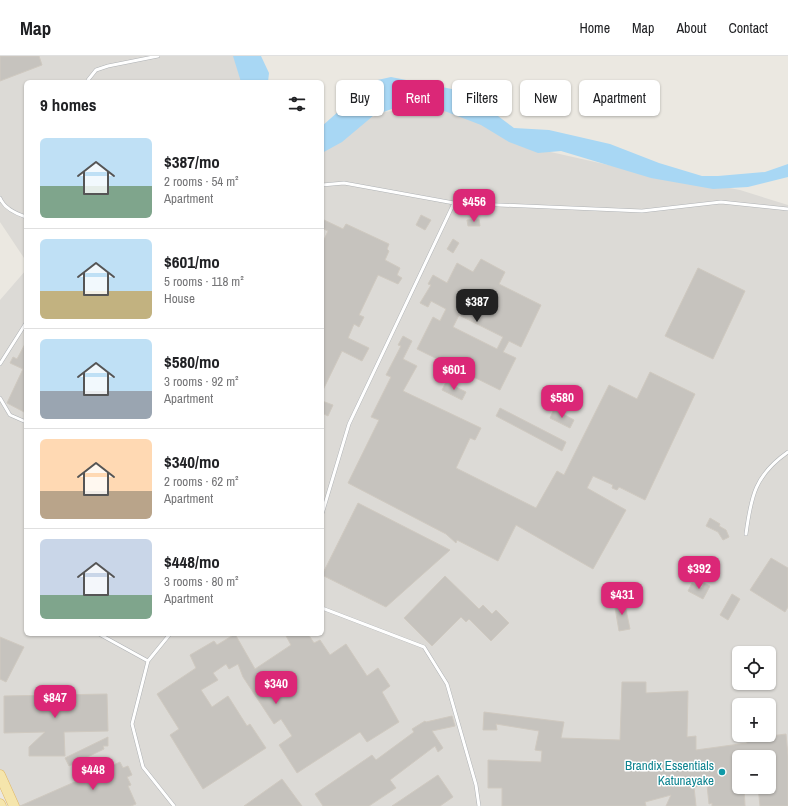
<!DOCTYPE html>
<html lang="en">
<head>
<meta charset="utf-8">
<style>
	:root { --surface:#fff; --page:#f2f2f2; --text:#202124; --muted:#757577; --line:#e0e0e0; --accent:#db2777 }
	body { margin:0; font-family:"Archivo Narrow",sans-serif; background:var(--page); color:var(--text); height:100vh; display:flex; flex-direction:column; font-size:15px; white-space:nowrap }
	* { box-sizing:border-box; margin:0 }
	p { font-size:13px; color:var(--muted) }
	.icon { flex:none; width:22px; height:22px; fill:none; stroke:currentColor; stroke-width:2; stroke-linecap:round; stroke-linejoin:round }
	.map { position:relative; flex:1; overflow:hidden }
	.side { position:absolute; left:24px; top:24px; width:300px; height:556px; display:flex; flex-direction:column; background:var(--surface); border-radius:6px; box-shadow:0 1px 3px #0004 }
	.side>* { flex:none }
	.guide { position:absolute; left:336px; top:24px; width:380px; height:36px; display:flex; gap:8px }
	.tools { position:absolute; left:732px; top:590px; display:grid; gap:8px }
	.tools a { display:grid; place-items:center; width:44px; height:44px; border-radius:6px; background:var(--surface); box-shadow:0 1px 3px #0004; font-size:20px }
	.price { position:absolute; translate:-50% -34px; padding:0 9px; border-radius:8px; background:var(--accent); color:#fff; font-size:13px; line-height:26px; filter:drop-shadow(0 1px 2px #0008) }
	.price::after { content:''; position:absolute; left:50%; top:24px; width:12px; height:9px; margin-left:-6px; background:inherit; clip-path:polygon(0 0,100% 0,50% 100%) }
	.price.active { background:#222; color:#fff }
	ul { padding:0; list-style:none }
	li { display:flex; align-items:center; gap:12px; height:100px; padding:0 16px }
	li+li { border-top:1px solid var(--line) }
	li span { display:grid; place-items:center; flex:none; width:112px; height:80px; border-radius:6px; color:#555 }
	li>.icon { margin-inline-start:auto }
	span .icon { width:48px; height:48px; fill:#fffc; stroke-width:1 }
	li b { font-size:17px }
	h2 { display:flex; justify-content:space-between; align-items:center; height:48px; padding:0 16px; font-size:17px }
	.tag { padding:0 14px; border-radius:6px; background:var(--surface); box-shadow:0 1px 3px #0004; font-size:14px; line-height:36px }
	.tag.active { background:var(--accent); color:#fff }
	header { display:flex; align-items:center; gap:24px; box-sizing:border-box; height:56px; padding:0 20px; background:var(--surface); border-bottom:1px solid var(--line) }
	header strong { font-size:19px }
	nav { display:flex; gap:22px; margin-inline-start:auto; font-size:14px }
	.map>svg:first-child { display:block }
	.industrial { fill:#dcdad6; fill-rule:evenodd }
	.water { fill:#a8d7f4 }
	.building { fill:#c6c3be; stroke:#cfc9c0; fill-rule:evenodd }
	.lines { fill:none; stroke-linecap:round; stroke-linejoin:round }
	.service-casing { stroke:#afb2b5; stroke-width:4 }
	.primary-casing { stroke:#e0b765; stroke-width:11 }
	.service { stroke:#fff; stroke-width:3 }
	.primary { stroke:#f5e5ac; stroke-width:10 }
	.culture-dot { fill:#0f9aa8; stroke:#fff; stroke-width:1.5 }
	.labels { text-anchor:middle; dominant-baseline:central; stroke-width:3; stroke-linejoin:round; paint-order:stroke }
	.culture-label { font-size:13px; fill:#0d838f; stroke:#fff; text-anchor:end }
</style>
</head>
<body>
<header>
<strong>Map</strong>
<nav><a>Home</a><a>Map</a><a>About</a><a>Contact</a></nav>
</header>
<div class="map">
<svg width="788" height="750" viewBox="0 0 788 750">
	<rect width="100%" height="100%" fill="#ebe8e1"/>
	<path class="industrial" d="M0 0H243L255 26H26V205L0 166Z
		M453 48 515 88 613 110 740 134 788 149V750H8L0 732V244L26 214V578H322V85L383 56ZM739 597H769V627H739ZM739 649H769V679H739ZM739 701H769V731H739Z"/>
	<path class="water" d="M233 0H261L269 17 268 26H241Z
		M391 21 457 34 486 51 514 72 549 74 610 88 659 107 702 120H718L765 116 788 108V121L748 131 713 133 651 122 561 95 538 97 509 86 481 69 421 46 397 51 373 60 342 86 322 97V70L373 25Z"/>
	<path class="building" d="M0 0H39L42 9 0 25Z
		M421 159 431 164 425 174 416 169Z
		M322 163 343 173 346 168 389 188 387 193 389 195 385 204 400 212 397 219 402 222 398 228 378 219 359 259 364 261 359 271 354 268 348 282 369 292 362 305 342 295 322 336V188L328 175 322 172Z
		M479 163 480 170H468L467 164Z
		M453 183 459 187 453 197 447 193Z
		M481 203 505 216 499 228 541 249 521 291 509 285 503 296 516 302 500 334 417 293 433 261 440 265 446 253 431 245 428 251 420 247 431 229 428 228 433 219 447 227 457 207 473 216ZM459 259 503 281 497 293 453 271Z
		M698 212 745 235 713 303 665 280Z
		M403 280 412 285 403 303 417 310 403 335 481 372 475 384 470 382 456 412 536 452 557 415 564 419 609 329 637 343 650 316 695 338 645 444 619 431 617 434 612 432 613 429 593 420 587 432 626 454 593 513 516 469 498 505 457 484 456 487 446 478 348 427 379 364 371 361 391 321 386 319 401 290 398 289Z
		M26 286V357L7 347 23 313 10 307 13 301 17 303Z
		M446 326 466 336 462 344 442 334Z
		M322 345 333 349 328 360 322 357Z
		M500 352 566 386 562 395 496 360Z
		M554 353 574 364 570 372 550 362Z
		M358 447 450 494 386 551 322 519Z
		M710 462 720 468 719 470 726 474 729 481 723 484 718 476 706 470Z
		M771 502 788 512V551L785 556 750 534Z
		M445 520 479 553 483 549 492 558 496 554 509 567 491 585 469 563 466 566 461 561 432 590 404 562Z
		M692 527 702 532 704 527 710 530 703 543 688 535Z
		M732 538 740 543 728 564 720 559Z
		M624 544 630 573 619 575 614 546Z
		M235 578 255 613 291 589 285 578H308L314 587 320 584 330 599 346 588 367 620 378 612 390 630 382 636 399 666 367 686 360 676 297 717 279 689 292 680 281 663 274 668 243 621 238 608 229 613 226 608 213 617 218 624 201 634 212 651 228 640 247 670 250 668 266 692 203 733 170 679 179 673 157 638 196 612 190 599 214 585 217 589Z
		M0 581 24 591 6 626 0 623Z
		M622 626H646V637L688 635 687 681 696 680V694L747 687 746 683 786 678 788 700V750H760L758 731H769V701H761V695L741 696V701H739V731H744L745 750H712V747L709 748 707 729 694 731 696 750H666L671 739 645 746 646 750H502V732H488V704L541 706 542 695 535 694 539 675 496 668 497 674H483L484 656 564 666 561 682 620 684Z
		M107 638 108 675 64 676 65 700H29V691L45 676 4 677V640Z
		M452 660 455 670 432 675 443 692 438 696 435 690 390 724 396 732 369 750H323L315 738 372 699 376 704 414 676 412 673 425 665 426 666Z
		M108 681V690H103L104 693 69 710 65 702Z
		M120 706 123 712 128 710 132 719 127 721 131 729 128 730 136 748 131 750H20Z
		M438 719 453 741 440 750H392Z
		M282 723 302 750H244Z"/>
	<g class="lines">
		<g class="service-casing">
			<path id="service" d="M88 26V24L96 14 108 10 158 0
				M322 129 344 127 454 147 642 155 721 146 788 153
				M0 142C4 152 17 158 26 161
				M0 308 26 267
				M0 342 10 359 26 366
				M322 458 349 368 454 147
				M746 478C751 440 755 419 788 396
				M322 552 424 591 447 628 476 729 479 750
				M99 578 148 605
				M170 578 148 605 132 668 143 711 174 750"/>
		</g>
		<g class="primary-casing">
			<path id="primary" d="M0 719 14 750
				M0 748 1 750"/>
		</g>
		<use href="#service" class="service"/>
		<use href="#primary" class="primary"/>
	</g>
	<circle class="culture-dot" cx="722" cy="716" r="4"/>
	<g class="labels">
		<g class="culture-label">
			<text x="714" y="709">Brandix Essentials<tspan x="714" dy="15">Katunayake</tspan></text>
		</g>
	</g>
</svg>
<div class="tools">
<a><svg class="icon" aria-label="locate" viewBox="0 0 24 24"><circle cx="12" cy="12" r="6"/><path d="M12 2v4M12 18v4M2 12h4M18 12h4"/></svg></a>
<a>+</a>
<a>−</a>
</div>
<b class="price" style="left:474px;top:167px">$456</b>
<b class="price active" style="left:477px;top:267px">$387</b>
<b class="price" style="left:454px;top:335px">$601</b>
<b class="price" style="left:562px;top:363px">$580</b>
<b class="price" style="left:699px;top:534px">$392</b>
<b class="price" style="left:622px;top:560px">$431</b>
<b class="price" style="left:276px;top:649px">$340</b>
<b class="price" style="left:55px;top:663px">$847</b>
<b class="price" style="left:93px;top:735px">$448</b>
<div class="guide">
<a class="tag">Buy</a>
<a class="tag active">Rent</a>
<a class="tag">Filters</a>
<a class="tag">New</a>
<a class="tag">Apartment</a>
</div>
<section class="side">
<h2>9 homes<svg class="icon" aria-label="filters" viewBox="0 0 24 24"><path d="M4 7h16M4 17h16"/><circle cx="9" cy="7" r="2"/><circle cx="15" cy="17" r="2"/></svg></h2>
<ul>
<li><span style="background:linear-gradient(#bfe0f5 60%,#7fa58c 0)"><svg class="icon" aria-label="home" viewBox="0 0 24 24"><path d="M3 11l9-7 9 7M6 9v11h12V9"/></svg></span><div><b>$387/mo</b><p>2 rooms · 54 m²</p><p>Apartment</p></div></li>
<li><span style="background:linear-gradient(#bfe0f5 65%,#c2b280 0)"><svg class="icon" aria-label="home" viewBox="0 0 24 24"><path d="M3 11l9-7 9 7M6 9v11h12V9"/></svg></span><div><b>$601/mo</b><p>5 rooms · 118 m²</p><p>House</p></div></li>
<li><span style="background:linear-gradient(#bfe0f5 65%,#9aa5b1 0)"><svg class="icon" aria-label="home" viewBox="0 0 24 24"><path d="M3 11l9-7 9 7M6 9v11h12V9"/></svg></span><div><b>$580/mo</b><p>3 rooms · 92 m²</p><p>Apartment</p></div></li>
<li><span style="background:linear-gradient(#ffd9b3 65%,#b9a48a 0)"><svg class="icon" aria-label="home" viewBox="0 0 24 24"><path d="M3 11l9-7 9 7M6 9v11h12V9"/></svg></span><div><b>$340/mo</b><p>2 rooms · 62 m²</p><p>Apartment</p></div></li>
<li><span style="background:linear-gradient(#c9d6e8 70%,#7fa58c 0)"><svg class="icon" aria-label="home" viewBox="0 0 24 24"><path d="M3 11l9-7 9 7M6 9v11h12V9"/></svg></span><div><b>$448/mo</b><p>3 rooms · 80 m²</p><p>Apartment</p></div></li>
</ul>
</section>
</div>
</body>
</html>
